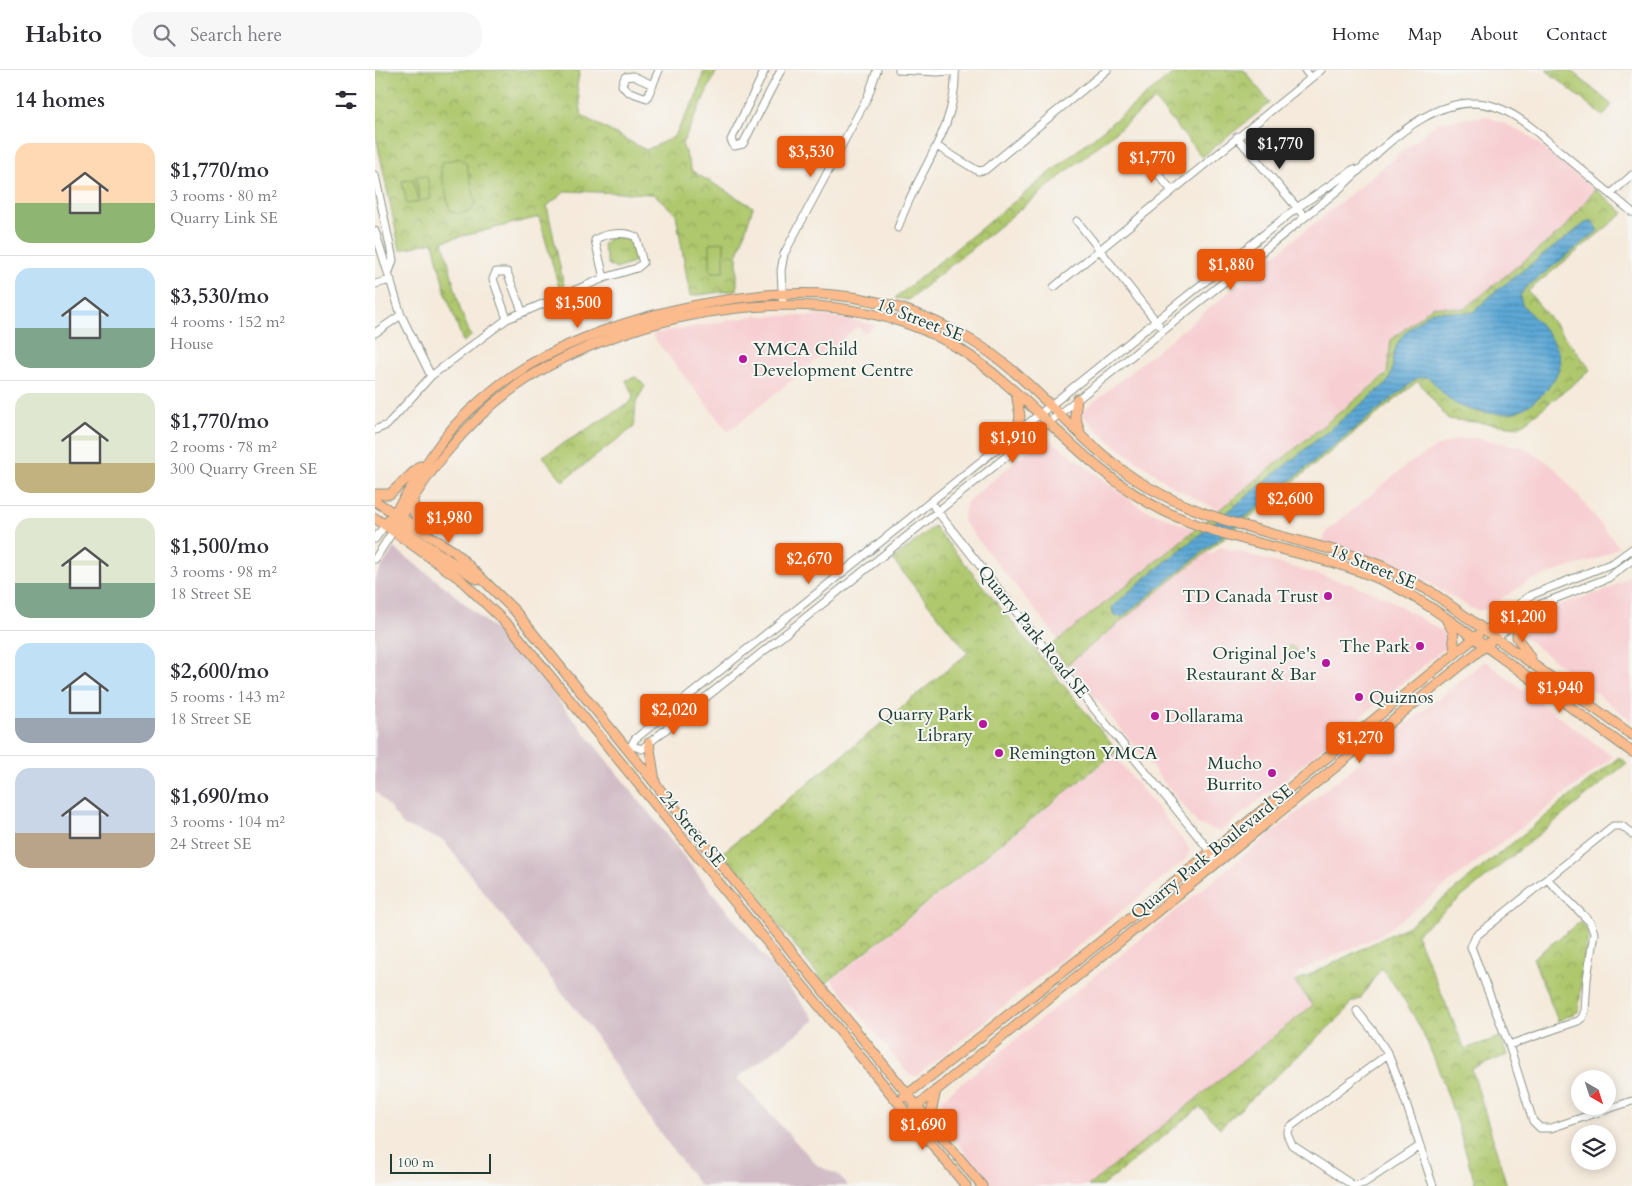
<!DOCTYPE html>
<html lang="en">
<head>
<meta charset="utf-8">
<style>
	:root { --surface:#fff; --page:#f7f7f7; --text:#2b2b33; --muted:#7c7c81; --line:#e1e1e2; --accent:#ea580c }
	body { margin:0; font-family:Cardo,serif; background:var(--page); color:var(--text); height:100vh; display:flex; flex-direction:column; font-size:19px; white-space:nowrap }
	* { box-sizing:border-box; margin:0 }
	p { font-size:16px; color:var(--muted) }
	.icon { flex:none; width:28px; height:28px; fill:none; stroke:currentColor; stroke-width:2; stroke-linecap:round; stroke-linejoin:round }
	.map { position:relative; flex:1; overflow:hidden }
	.panel { display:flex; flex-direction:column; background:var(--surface); width:375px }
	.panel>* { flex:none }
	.needle { width:32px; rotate:141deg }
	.fabs { position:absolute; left:1196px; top:1000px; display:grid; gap:10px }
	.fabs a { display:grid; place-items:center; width:45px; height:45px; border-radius:50%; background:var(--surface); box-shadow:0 2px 12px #0003; font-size:25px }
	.scale { position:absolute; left:15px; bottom:12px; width:101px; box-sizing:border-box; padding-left:5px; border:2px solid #1f3d34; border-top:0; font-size:14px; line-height:18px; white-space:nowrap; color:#1f3d34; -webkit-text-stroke:4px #f6f6f2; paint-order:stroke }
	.price { position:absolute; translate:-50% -42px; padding:0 11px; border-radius:5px; background:var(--accent); color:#fff; font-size:16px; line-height:32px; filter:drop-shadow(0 1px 2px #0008) }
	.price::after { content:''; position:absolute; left:50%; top:30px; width:15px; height:11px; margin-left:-8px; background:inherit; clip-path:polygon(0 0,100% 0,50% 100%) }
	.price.current { background:#222; color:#fff }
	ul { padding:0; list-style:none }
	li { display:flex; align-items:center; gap:15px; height:125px; padding:0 15px }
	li+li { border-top:1px solid var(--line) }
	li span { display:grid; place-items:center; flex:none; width:140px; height:100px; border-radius:15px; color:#555 }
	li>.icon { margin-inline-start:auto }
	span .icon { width:60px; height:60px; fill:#fffc; stroke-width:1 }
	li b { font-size:21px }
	h2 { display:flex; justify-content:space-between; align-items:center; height:60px; padding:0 15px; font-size:21px }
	header { display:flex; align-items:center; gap:30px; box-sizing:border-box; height:70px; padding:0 25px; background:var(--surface); border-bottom:1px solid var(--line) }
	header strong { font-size:24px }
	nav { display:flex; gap:28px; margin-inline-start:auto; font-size:18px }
	.search { width:350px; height:45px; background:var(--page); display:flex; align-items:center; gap:12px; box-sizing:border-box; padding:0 18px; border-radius:20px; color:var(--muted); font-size:19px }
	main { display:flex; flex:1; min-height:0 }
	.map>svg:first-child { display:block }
	.built { fill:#f7cfd2 }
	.industrial { fill:#d2bdc6 }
	.grass { fill:url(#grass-tufts); stroke:#678250 }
	.park { fill:url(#park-crowns); stroke:#678250 }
	.pitch { fill:#afc86d; stroke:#678250 }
	.water { fill:url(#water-rules); stroke:#3e7284 }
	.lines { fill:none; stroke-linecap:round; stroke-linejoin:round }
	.minor-casing { stroke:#8a9488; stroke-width:9 }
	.major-casing { stroke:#8a9488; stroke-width:11 }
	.minor { stroke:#fff; stroke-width:7 }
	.major { stroke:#fbbb8c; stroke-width:9 }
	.poi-dot { fill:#b5179e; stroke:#f6f6f2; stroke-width:2 }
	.labels { text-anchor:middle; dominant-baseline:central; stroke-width:4; stroke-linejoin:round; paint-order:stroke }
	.street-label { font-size:18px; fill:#1f3d34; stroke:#f6f6f2 }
	.poi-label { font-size:18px; fill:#1f3d34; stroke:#f6f6f2; text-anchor:end }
</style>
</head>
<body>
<header>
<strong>Habito</strong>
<div class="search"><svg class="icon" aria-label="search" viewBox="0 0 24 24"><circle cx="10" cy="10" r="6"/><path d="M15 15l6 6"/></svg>Search here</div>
<nav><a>Home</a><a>Map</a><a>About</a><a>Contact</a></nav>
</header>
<main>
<section class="panel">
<h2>14 homes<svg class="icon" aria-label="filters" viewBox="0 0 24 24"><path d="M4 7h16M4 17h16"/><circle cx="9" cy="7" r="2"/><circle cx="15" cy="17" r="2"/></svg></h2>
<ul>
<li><span style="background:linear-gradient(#ffd9b3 60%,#8fb573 0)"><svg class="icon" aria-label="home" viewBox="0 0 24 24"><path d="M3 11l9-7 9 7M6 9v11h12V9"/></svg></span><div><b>$1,770/mo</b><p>3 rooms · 80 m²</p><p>Quarry Link SE</p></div></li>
<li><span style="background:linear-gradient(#bfe0f5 60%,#7fa58c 0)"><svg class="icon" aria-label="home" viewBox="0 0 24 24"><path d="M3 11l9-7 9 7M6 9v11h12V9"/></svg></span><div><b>$3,530/mo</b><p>4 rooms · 152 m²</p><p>House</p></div></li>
<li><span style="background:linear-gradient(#dfe7d0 70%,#c2b280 0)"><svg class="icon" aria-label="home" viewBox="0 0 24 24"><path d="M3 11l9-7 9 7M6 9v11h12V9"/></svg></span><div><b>$1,770/mo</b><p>2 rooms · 78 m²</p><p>300 Quarry Green SE</p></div></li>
<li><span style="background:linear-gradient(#dfe7d0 65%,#7fa58c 0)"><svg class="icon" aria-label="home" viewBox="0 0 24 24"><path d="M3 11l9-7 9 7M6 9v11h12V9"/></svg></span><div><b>$1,500/mo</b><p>3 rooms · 98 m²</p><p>18 Street SE</p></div></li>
<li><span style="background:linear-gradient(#bfe0f5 75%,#9aa5b1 0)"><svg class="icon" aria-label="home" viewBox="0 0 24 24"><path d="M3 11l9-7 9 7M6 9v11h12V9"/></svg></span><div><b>$2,600/mo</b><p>5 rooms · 143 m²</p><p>18 Street SE</p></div></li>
<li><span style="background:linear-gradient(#c9d6e8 65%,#b9a48a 0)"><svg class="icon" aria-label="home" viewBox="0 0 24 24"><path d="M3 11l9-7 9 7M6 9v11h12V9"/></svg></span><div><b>$1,690/mo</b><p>3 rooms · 104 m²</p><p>24 Street SE</p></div></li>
</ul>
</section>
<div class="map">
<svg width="1257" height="1116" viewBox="0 0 1257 1116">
	<defs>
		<pattern id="grass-tufts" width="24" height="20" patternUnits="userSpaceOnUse" patternTransform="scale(1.25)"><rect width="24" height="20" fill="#afc86d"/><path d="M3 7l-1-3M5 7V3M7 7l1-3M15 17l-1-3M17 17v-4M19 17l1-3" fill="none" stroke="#8ea45a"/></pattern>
		<pattern id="park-crowns" width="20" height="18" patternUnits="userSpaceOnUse" patternTransform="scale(1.25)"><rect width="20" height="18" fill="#afc86d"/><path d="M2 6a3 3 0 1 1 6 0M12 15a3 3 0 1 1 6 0" fill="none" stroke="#8ea45a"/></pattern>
		<pattern id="water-rules" width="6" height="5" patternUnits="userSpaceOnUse" patternTransform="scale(1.25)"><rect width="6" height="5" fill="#5ca7d5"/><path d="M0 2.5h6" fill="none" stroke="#4b89ae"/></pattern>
	</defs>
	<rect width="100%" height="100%" fill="#f6f6f2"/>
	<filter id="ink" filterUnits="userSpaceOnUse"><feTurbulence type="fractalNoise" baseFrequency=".02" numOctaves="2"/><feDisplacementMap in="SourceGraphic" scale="10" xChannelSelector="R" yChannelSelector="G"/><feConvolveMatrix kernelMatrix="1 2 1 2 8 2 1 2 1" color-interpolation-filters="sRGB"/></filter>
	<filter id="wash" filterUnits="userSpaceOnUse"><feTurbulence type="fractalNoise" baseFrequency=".0096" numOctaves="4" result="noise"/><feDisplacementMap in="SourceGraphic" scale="20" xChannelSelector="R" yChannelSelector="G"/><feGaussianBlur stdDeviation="1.12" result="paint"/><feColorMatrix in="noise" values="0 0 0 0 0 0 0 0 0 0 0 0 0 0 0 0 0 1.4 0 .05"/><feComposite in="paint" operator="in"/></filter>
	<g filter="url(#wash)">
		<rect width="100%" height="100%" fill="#f5eadb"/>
		<path class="built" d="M1111 46 1150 63 1220 119 1190 158 1089 239 1058 236 1016 270 1012 303 844 440 800 418 735 372 705 343 1064 52Z
			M381 246H451L502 255 489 263 483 256 353 362 276 264Z
			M670 366 767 438 820 460 684 570 588 451 591 433Z
			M1100 368 1146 377 1169 390 1184 402 1244 477 1227 487 1156 510 1106 541 1095 538 1038 503 1011 491 948 471 953 460 1032 395 1059 378 1084 369Z
			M846 477 976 514 1010 527 1068 562 1074 575 845 762 823 754 693 594 832 481 835 485Z
			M1257 504V651L1149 567 1148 564 1157 552 1167 544 1190 533 1235 519Z
			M1110 591 1238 687 1005 866 922 902 920 912 938 935 713 1116H615L566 1050 567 1029Z
			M739 685 815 779 811 789 542 1006 534 1005 457 910Z"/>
		<path class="industrial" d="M19 478 73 519 144 581 440 950 362 1008 443 1096 464 1105 473 1116H325L274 1048 219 963 68 770 29 756 0 720V507Z"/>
		<path class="grass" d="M240 167C255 168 258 170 263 185L258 193 241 199 233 194 228 175 233 169Z
			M909 582a6 6 0 1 1 12 0a6 6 0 1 1-12 0Z"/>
		<path class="park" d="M0 0H205L202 16 207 46 271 80 299 67 322 25 329 0H342L307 74 317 101 378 137 362 187V220L315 226 301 144 279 124 191 121 172 136 189 216 184 217 164 147 68 171 86 242 96 266 88 272 70 221 58 172 25 180 0 62Z
			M802 0H869L895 33 827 87 780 30 533 230 520 228Z
			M1171 0H1195L1237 35 1228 46Z
			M1220 119 1249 143 1153 221 1216 300 1144 357 1073 349 1043 311 692 595 675 577 1012 304 1016 270 1058 236 1089 239 1190 158Z
			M261 307 270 316 261 332 259 357 188 411 168 386 256 332 258 326 251 310Z
			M559 456 742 681 450 914 347 783 593 583 518 490Z
			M1244 687 1252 693 1041 864 1090 979 1125 967 1132 985 1097 999 1132 1116H1101C1077 1039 1059 961 1006 898L985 929 975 933 970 942 845 1058 825 1037 727 1116H713L938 935 920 912 1037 854Z
			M1205 852 1214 862 1208 892 1204 941 1183 951 1158 888Z"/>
		<path class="pitch" d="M85 88 91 93 101 133 96 141 82 144 75 140 65 98 68 92Z
			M52 106 56 129 45 131 41 108Z
			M38 109 43 132 32 134 27 111Z
			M349 172V202H335V173Z"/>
		<path class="water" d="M1213 151H1217L1224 160 1149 219 1145 226 1147 234C1159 249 1180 267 1184 286 1190 307 1159 336 1140 342 1126 346 1101 342 1087 337 1073 332 1064 317 1053 307L1042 308 747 547 738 544 737 537 763 514 1011 314C1019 305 1017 292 1020 280 1025 262 1044 252 1057 241L1097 243 1121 221Z"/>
	</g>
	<g filter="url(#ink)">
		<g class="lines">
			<g class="minor-casing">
				<path id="minor" d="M390 0 356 70 359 76 368 74 406 0
					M524 0 563 2 581 0
					M930 0 936 8
					M278 15 258 6 250 7 247 15 252 21 272 28 284 0
					M862 67 930 147
					M563 77 603 101 610 100 732 0
					M775 94 797 121
					M0 105 18 190 14 202
					M1236 124 1257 105
					M702 151 784 255
					M523 158C540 104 583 59 580 0
					M0 161 26 245 56 306
					M0 214 16 210
					M679 217 946 0
					M408 235 406 201 409 184 493 26 502 0
					M132 249 118 209 121 202H132L147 241
					M0 263 26 245
					M0 360 12 355 56 306 132 249 229 208 262 198 268 193 261 167C251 161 229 163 220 170L229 208
					M559 437 675 585 844 792
					M0 469 10 455
					M0 489 18 461
					M1111 560 1156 525 1238 493 1257 479
					M1121 568 1161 536 1233 508 1257 490
					M258 676 267 679 274 673 930 147C941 138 952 129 963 120 1003 84 1059 16 1121 37 1134 41 1145 49 1157 58L1257 142
					M255 678 260 669 923 137 979 99
					M1257 764 1247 756H1238L1101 866 1096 877 1134 975 1158 1051 1165 1058H1176L1257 1031
					M982 941 998 961 1013 984
					M1134 975 1203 951 1207 948 1210 941 1212 909 1219 863 1215 852 1172 809
					M1045 1076 989 1113 979 1116 917 1075 912 1064 915 1057 1013 984C1031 1027 1043 1072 1058 1116"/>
			</g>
			<g class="major-casing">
				<path id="major" d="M641 323 645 346 642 363
					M702 329 700 345 705 362
					M0 424H15L45 396
					M38 428 39 442 48 461
					M0 431 80 482 140 541 607 1116
					M0 448 85 509 137 559 591 1116
					M17 452 102 509
					M10 455C40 417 58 374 94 341 108 328 123 315 138 305 218 251 364 216 459 225 506 229 553 245 594 269 661 308 705 378 773 417 837 454 913 466 983 487L1007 496 1055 521 1257 665
					M18 461C50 406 87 355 140 317 254 237 460 201 583 278 658 325 708 401 789 441 859 475 940 480 1011 512 1053 532 1089 561 1127 588 1170 619 1214 650 1257 682
					M1071 549 1078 561 1080 584
					M1143 550 1142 567 1156 589
					M274 673 280 711
					M529 1027 709 885 1103 565
					M538 1039 1115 572
					M558 1053 556 1043 561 1020"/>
			</g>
			<use href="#minor" class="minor"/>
			<use href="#major" class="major"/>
		</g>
	</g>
	<g class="poi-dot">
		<circle cx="368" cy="289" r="5"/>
		<circle cx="953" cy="526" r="5"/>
		<circle cx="1045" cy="576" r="5"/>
		<circle cx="951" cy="593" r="5"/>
		<circle cx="984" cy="627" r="5"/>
		<circle cx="780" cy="646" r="5"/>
		<circle cx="608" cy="654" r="5"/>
		<circle cx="624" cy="683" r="5"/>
		<circle cx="897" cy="703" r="5"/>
	</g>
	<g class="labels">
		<g class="street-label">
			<text transform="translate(545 250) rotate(21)">18 Street SE</text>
			<text transform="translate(998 497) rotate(22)">18 Street SE</text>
			<text transform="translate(658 562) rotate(51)">Quarry Park Road SE</text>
			<text transform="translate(317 759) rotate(51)">24 Street SE</text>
			<text transform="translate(837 782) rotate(-39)">Quarry Park Boulevard SE</text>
		</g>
		<g class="poi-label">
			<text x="378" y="279" text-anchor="start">YMCA Child<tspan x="378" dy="21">Development Centre</tspan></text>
			<text x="943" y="526">TD Canada Trust</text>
			<text x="1035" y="576">The Park</text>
			<text x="941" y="583">Original Joe's<tspan x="941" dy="21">Restaurant &amp; Bar</tspan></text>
			<text x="994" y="627" text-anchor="start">Quiznos</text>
			<text x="598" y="644">Quarry Park<tspan x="598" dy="21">Library</tspan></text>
			<text x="790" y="646" text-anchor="start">Dollarama</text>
			<text x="634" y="683" text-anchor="start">Remington YMCA</text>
			<text x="887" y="693">Mucho<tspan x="887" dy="21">Burrito</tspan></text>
		</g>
	</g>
</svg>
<div class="fabs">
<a><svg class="needle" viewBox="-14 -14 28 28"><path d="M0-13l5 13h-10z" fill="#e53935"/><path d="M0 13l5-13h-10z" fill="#7c7c81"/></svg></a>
<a><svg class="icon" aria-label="layers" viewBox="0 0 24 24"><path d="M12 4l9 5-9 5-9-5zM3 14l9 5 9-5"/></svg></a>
</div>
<div class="scale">100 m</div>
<b class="price current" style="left:905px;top:100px">$1,770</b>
<b class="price" style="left:436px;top:108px">$3,530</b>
<b class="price" style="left:777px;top:114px">$1,770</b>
<b class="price" style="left:856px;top:221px">$1,880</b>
<b class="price" style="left:203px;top:259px">$1,500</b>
<b class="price" style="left:638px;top:394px">$1,910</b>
<b class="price" style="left:915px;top:455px">$2,600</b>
<b class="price" style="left:74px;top:474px">$1,980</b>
<b class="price" style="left:434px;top:515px">$2,670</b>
<b class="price" style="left:1148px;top:573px">$1,200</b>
<b class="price" style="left:1185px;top:644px">$1,940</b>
<b class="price" style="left:299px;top:666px">$2,020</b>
<b class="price" style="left:985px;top:694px">$1,270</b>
<b class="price" style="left:548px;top:1081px">$1,690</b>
</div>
</main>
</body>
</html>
